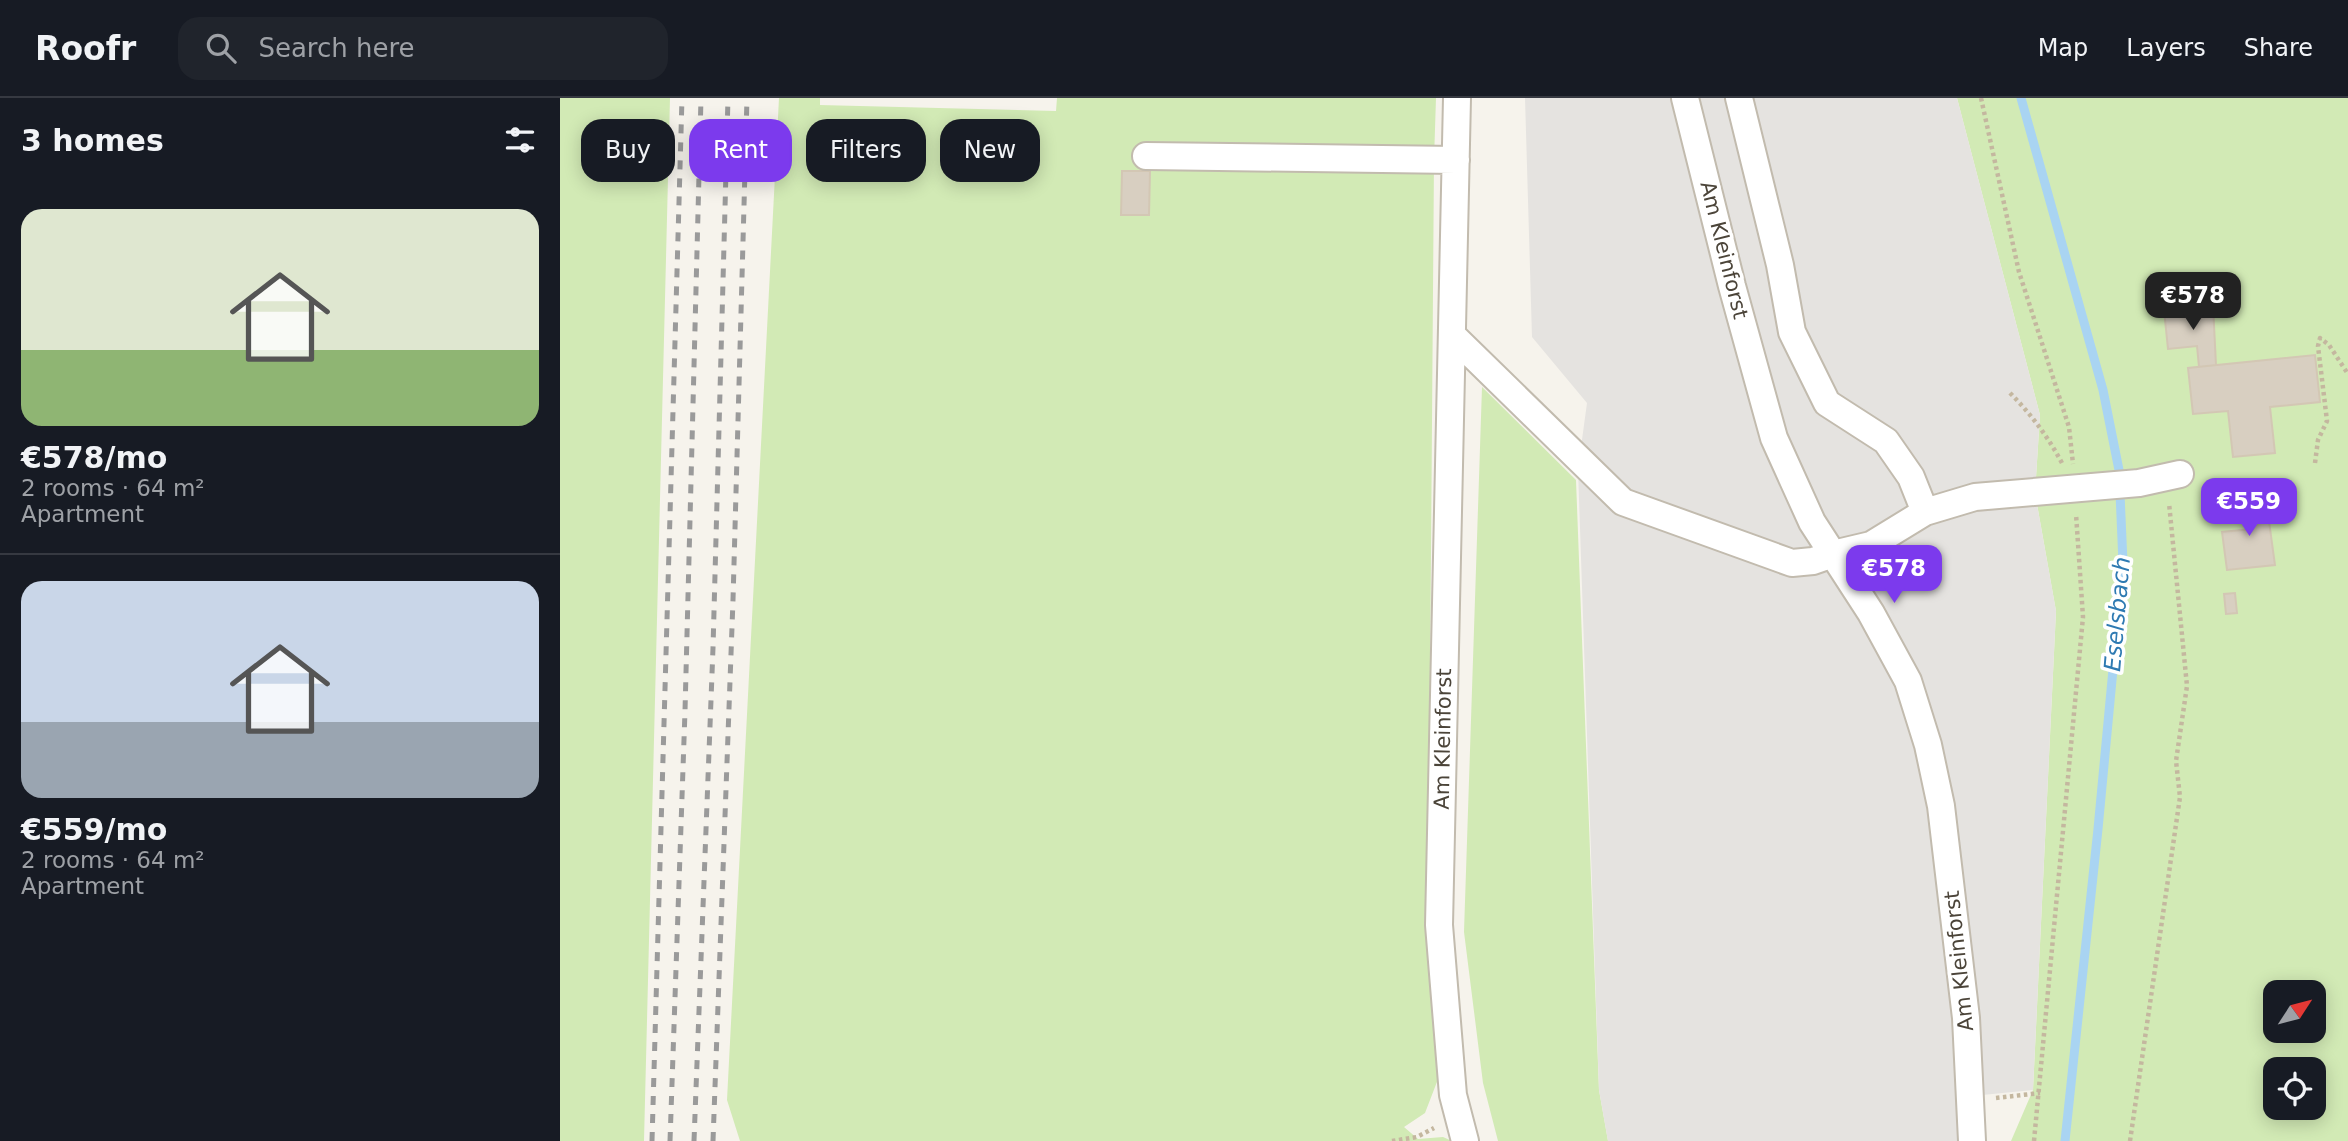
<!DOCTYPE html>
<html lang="en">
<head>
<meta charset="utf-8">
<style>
	:root { --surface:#171b24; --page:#20242c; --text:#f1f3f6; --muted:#9ea1a6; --line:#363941; --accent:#7c3aed }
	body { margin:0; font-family:"DejaVu Sans",sans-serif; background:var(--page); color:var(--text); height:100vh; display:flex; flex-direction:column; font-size:26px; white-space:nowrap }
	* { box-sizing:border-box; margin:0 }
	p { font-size:23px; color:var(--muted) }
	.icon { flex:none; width:38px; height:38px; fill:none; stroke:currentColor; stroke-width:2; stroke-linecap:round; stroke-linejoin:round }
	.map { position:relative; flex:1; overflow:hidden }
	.details { display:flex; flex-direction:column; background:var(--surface); width:560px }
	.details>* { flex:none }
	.hud { position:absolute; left:21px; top:21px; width:665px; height:63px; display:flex; gap:14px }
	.needle { width:46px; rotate:54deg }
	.buttons { position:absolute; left:1703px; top:882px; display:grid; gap:14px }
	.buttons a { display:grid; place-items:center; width:63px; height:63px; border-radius:14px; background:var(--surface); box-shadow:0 4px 18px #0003; font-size:35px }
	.price { position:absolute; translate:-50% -60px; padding:0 16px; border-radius:14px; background:var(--accent); color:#fff; font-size:23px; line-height:46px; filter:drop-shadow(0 2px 4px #0008) }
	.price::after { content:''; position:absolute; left:50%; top:42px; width:21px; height:16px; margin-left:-10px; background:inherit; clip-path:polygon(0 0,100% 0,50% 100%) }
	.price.active { background:#222; color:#fff }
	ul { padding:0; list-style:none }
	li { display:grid; align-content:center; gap:14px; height:371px; padding:0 21px }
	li+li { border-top:2px solid var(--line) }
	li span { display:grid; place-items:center; height:217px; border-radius:21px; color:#555 }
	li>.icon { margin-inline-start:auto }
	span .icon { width:126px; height:126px; fill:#fffc; stroke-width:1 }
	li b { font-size:30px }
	h2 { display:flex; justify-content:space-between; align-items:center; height:84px; padding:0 21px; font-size:30px }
	.tag { padding:0 24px; border-radius:21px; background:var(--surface); box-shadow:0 4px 18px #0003; font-size:24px; line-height:63px }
	.tag.active { background:var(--accent); color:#fff }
	header { display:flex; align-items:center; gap:42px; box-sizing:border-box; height:98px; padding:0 35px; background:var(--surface); border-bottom:2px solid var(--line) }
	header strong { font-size:33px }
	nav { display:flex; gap:38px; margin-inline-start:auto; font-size:24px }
	.search { width:490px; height:63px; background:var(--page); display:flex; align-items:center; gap:18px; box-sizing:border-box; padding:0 24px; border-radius:21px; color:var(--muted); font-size:26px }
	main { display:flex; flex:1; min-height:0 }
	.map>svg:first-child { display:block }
	.green { fill:#d2eab5; fill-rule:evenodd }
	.parking { fill:#e5e3e0 }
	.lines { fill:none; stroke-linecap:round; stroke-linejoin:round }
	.stream { stroke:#a9d4f2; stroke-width:9 }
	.building { fill:#d8cfc1; stroke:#d3c7b4; stroke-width:2 }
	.minor-casing { stroke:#c2bbae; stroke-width:30 }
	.path { stroke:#c4b79f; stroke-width:4.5; stroke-dasharray:3.5 3.5; stroke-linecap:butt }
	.minor { stroke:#fff; stroke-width:26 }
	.rail { stroke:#9a9a9a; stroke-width:5; stroke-dasharray:9 9; stroke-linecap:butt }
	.labels { text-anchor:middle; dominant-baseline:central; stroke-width:7; stroke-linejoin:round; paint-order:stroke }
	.street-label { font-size:21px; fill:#4b4439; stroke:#fff }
	.water-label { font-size:23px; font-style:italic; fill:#2e7ab2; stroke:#fff }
</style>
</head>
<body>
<header>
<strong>Roofr</strong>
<div class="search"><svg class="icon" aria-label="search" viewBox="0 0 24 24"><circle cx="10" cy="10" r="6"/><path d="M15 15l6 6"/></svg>Search here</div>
<nav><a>Map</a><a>Layers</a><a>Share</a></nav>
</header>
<main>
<section class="details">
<h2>3 homes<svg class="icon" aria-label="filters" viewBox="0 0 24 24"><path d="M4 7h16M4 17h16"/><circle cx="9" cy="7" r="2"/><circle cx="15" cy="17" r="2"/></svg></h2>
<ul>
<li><span style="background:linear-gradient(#dfe7d0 65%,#8fb573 0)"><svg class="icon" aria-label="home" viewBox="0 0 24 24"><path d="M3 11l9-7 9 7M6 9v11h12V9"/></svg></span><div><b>€578/mo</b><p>2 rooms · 64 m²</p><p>Apartment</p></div></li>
<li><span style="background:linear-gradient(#c9d6e8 65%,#9aa5b1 0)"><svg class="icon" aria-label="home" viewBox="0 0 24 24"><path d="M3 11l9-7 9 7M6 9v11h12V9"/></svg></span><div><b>€559/mo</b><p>2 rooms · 64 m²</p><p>Apartment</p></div></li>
</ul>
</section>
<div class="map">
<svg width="1788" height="1043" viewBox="0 0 1788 1043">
	<rect width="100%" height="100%" fill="#f6f3ec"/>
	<path class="green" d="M0 0H110L84 1043H0Z
		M219 0H260V7L496 13 497 0H876L874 62 868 849 880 976 865 1015 844 1029 858 1041 883 1039 892 1043H180L167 1002Z
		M1397 0H1788V1043H1451L1473 992 1496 513 1475 395 1480 317ZM1715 894H1754V933H1715ZM1715 971H1754V1010H1715Z
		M922 289 1016 382 1039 992 1048 1043H938L923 985 904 834Z"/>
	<path class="parking" d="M965 0H1397L1480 317 1475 395 1496 513 1473 992 1402 999 1398 1043H1048L1039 992 1018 371 1027 305 972 239Z"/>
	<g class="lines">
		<path class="stream" d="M1461 0 1543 292 1559 372 1563 465 1538 731 1505 1043"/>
	</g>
	<path class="building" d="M562 73H590L589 117H561Z
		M1653 207 1656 267 1639 269 1637 248 1608 251 1604 212Z
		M1755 257 1760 304 1710 309 1715 355 1673 359 1668 313 1633 316 1628 270Z
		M1717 383 1720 413 1697 415 1695 394 1676 396 1675 388Z
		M1695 394 1697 415 1720 413 1721 415 1708 416 1715 467 1667 472 1662 434 1692 431 1690 420 1678 421 1676 396Z
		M1675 495 1677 515 1666 516 1664 496Z"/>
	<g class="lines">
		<g class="minor-casing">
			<path id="minor" d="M897 0 879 827 893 997 905 1043
				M1125 0 1172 188 1214 340 1252 424 1311 515 1348 583 1368 647 1381 708 1406 920 1412 1043
				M1179 0 1220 167 1232 234 1267 305 1326 343 1351 379 1365 414
				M586 58 896 62
				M892 237 1063 404 1232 465 1253 463 1273 456 1311 447 1365 414 1415 399 1579 385 1620 376"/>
		</g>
		<path class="path" d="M1421 0 1459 174 1509 329 1513 366
			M1450 295C1471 316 1489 340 1503 367
			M1755 365 1758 342 1767 323 1758 248 1760 240 1769 247 1788 276
			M1436 1000 1480 995
			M832 1043 857 1039 874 1030
			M1474 1043 1523 519 1516 416
			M1570 1043 1620 699 1616 663 1627 588 1609 405"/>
		<use href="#minor" class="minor"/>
		<path class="rail" d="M92 1043 122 0
			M110 1043 125 613 141 0
			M134 1043 153 550 168 0
			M153 1043 173 502 187 0"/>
	</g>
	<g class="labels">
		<g class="street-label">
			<text transform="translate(1164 152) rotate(76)">Am Kleinforst</text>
			<text transform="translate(883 641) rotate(-89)">Am Kleinforst</text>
			<text transform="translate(1399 863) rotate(-96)">Am Kleinforst</text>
		</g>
		<g class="water-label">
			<text transform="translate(1557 516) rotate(-85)">Eselsbach</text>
		</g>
	</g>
</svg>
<div class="buttons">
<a><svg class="needle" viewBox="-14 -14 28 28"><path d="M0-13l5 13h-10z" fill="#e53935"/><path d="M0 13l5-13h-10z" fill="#9ea1a6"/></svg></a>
<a><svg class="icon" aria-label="locate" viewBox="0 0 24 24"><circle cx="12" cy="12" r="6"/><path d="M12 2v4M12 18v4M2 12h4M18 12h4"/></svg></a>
</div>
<b class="price active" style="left:1633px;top:234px">€578</b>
<b class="price" style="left:1689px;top:440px">€559</b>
<b class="price" style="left:1334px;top:507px">€578</b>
<div class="hud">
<a class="tag">Buy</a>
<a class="tag active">Rent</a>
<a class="tag">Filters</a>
<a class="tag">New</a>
</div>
</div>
</main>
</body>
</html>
